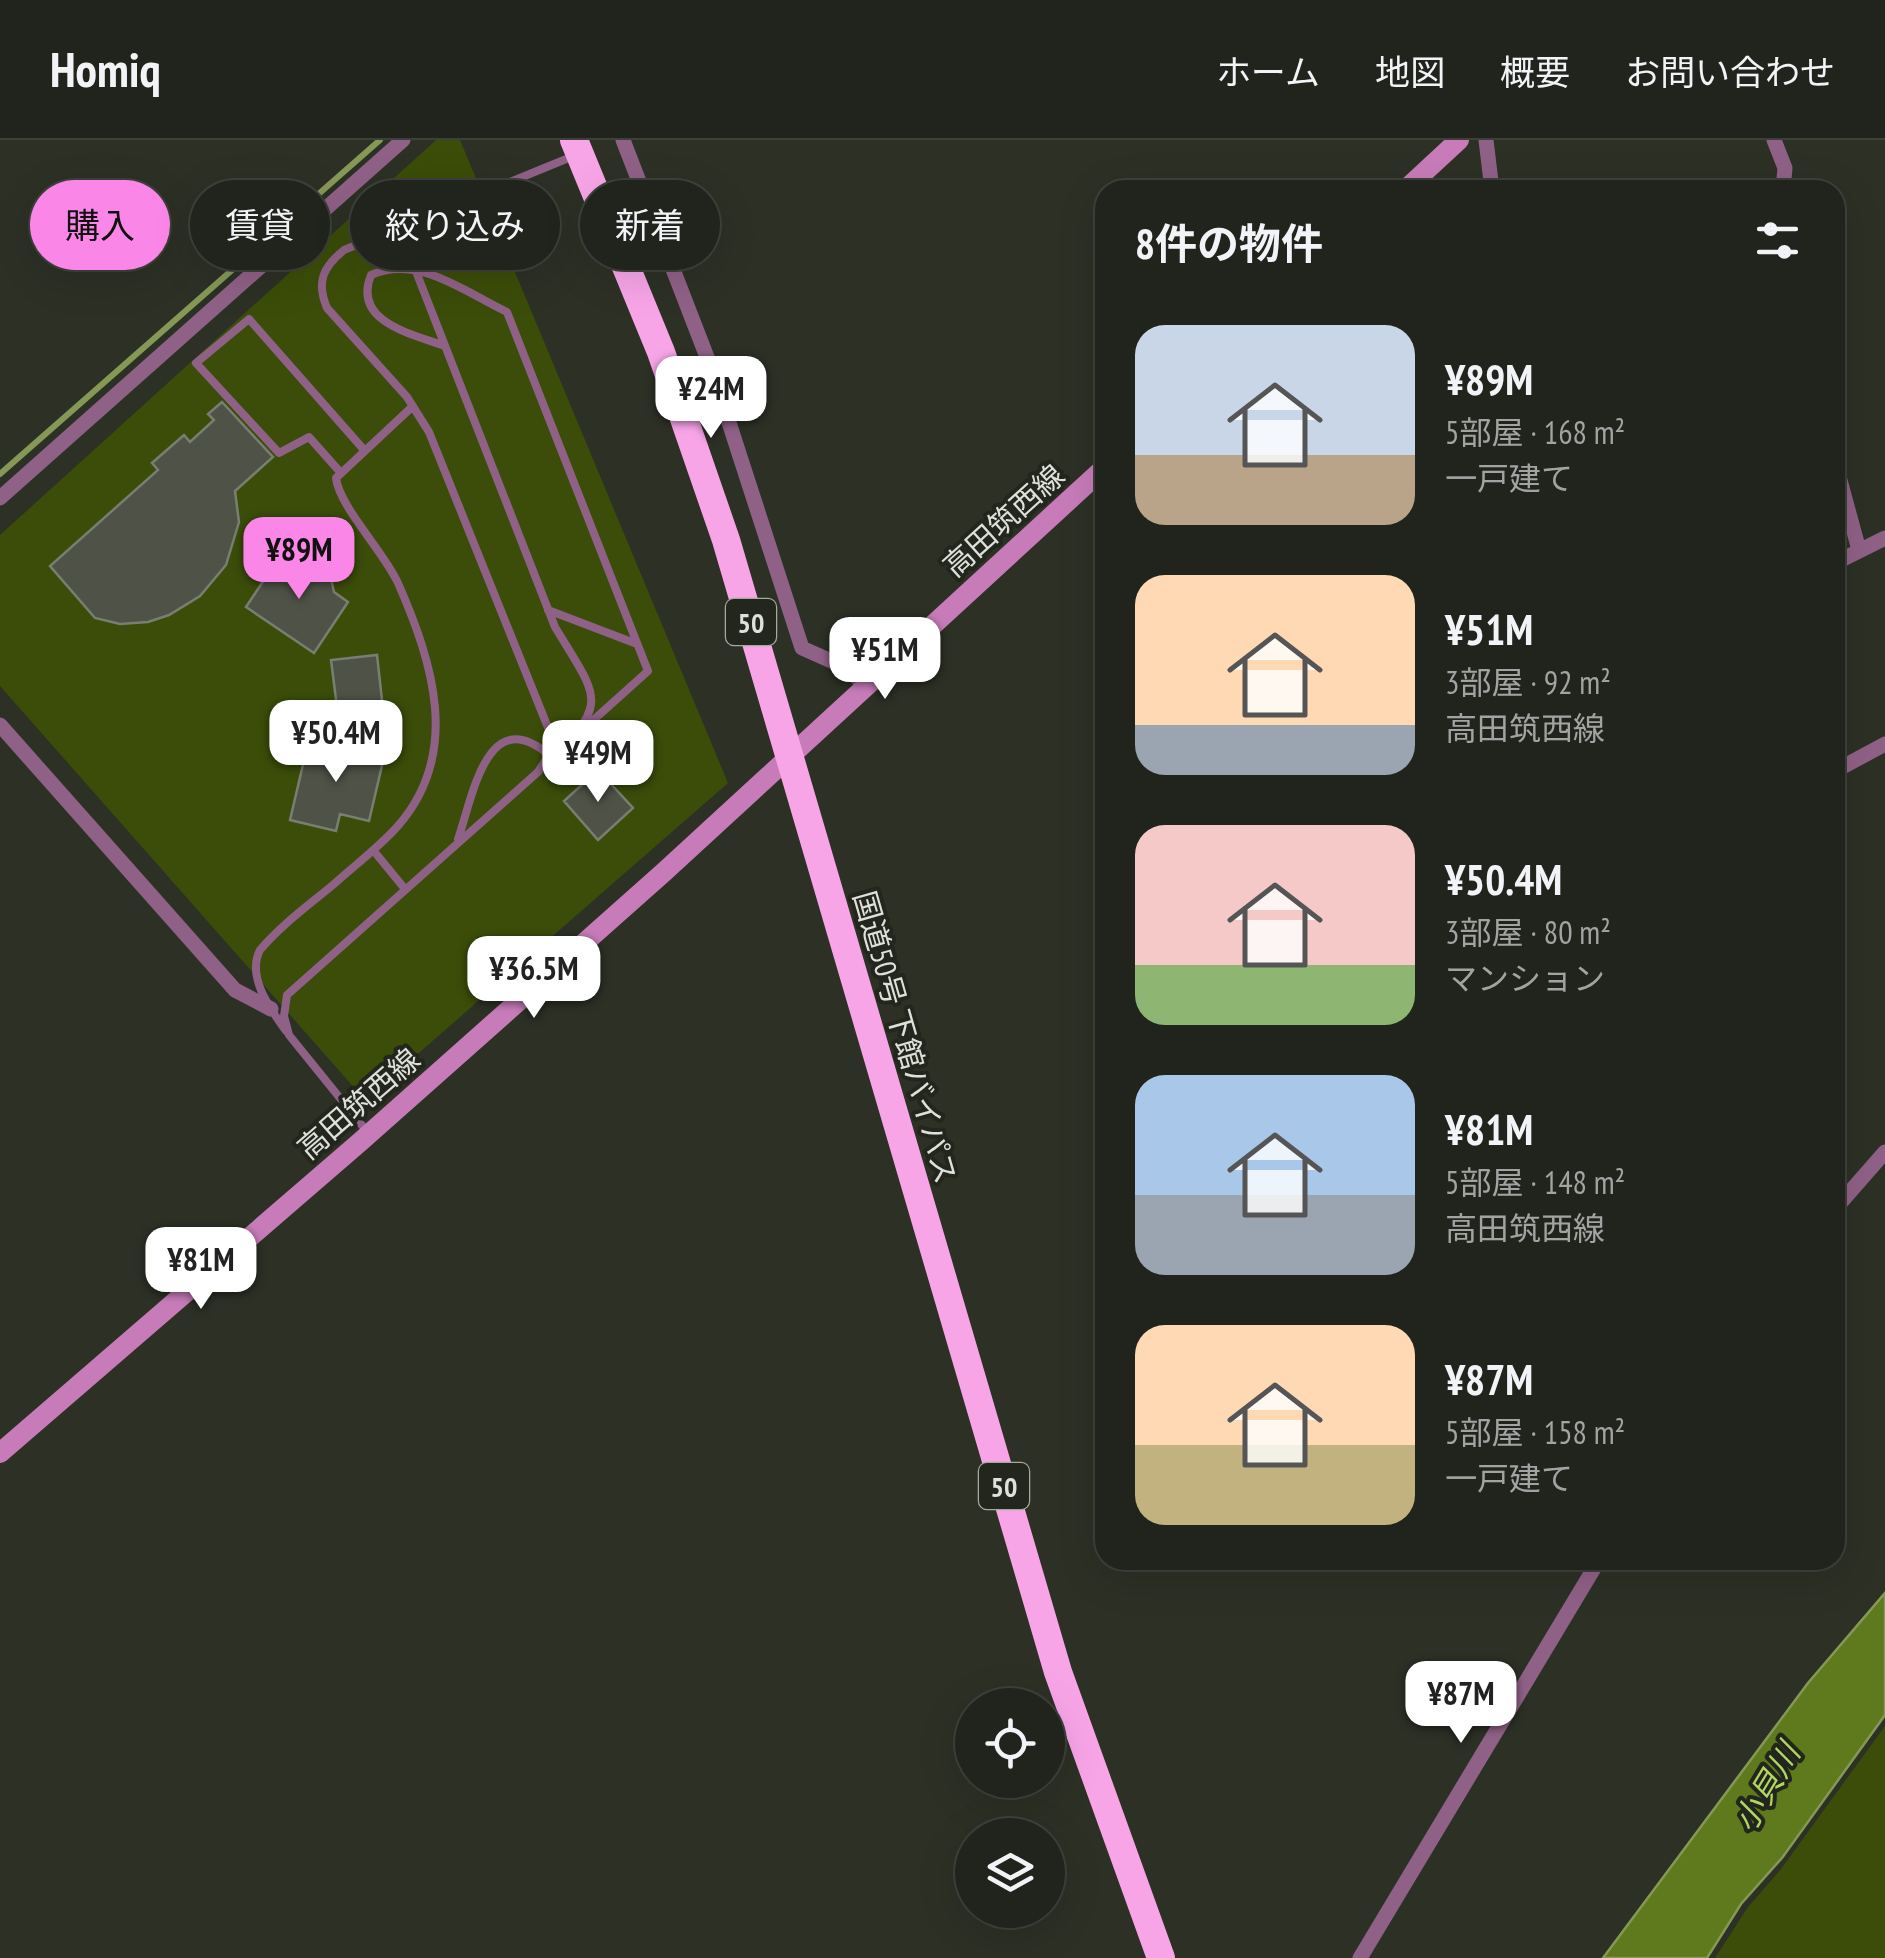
<!DOCTYPE html>
<html lang="ja">
<head>
<meta charset="utf-8">
<style>
	:root { --surface:#21241c; --page:#2d3029; --text:#f1f3f6; --muted:#a2a4a3; --line:#3e413b; --accent:#fa87e7 }
	body { margin:0; font-family:"PT Sans Narrow","Noto Sans JP",sans-serif; background:var(--page); color:var(--text); height:100vh; display:flex; flex-direction:column; font-size:38px; white-space:nowrap }
	* { box-sizing:border-box; margin:0 }
	p { font-size:32px; color:var(--muted) }
	.icon { flex:none; width:55px; height:55px; fill:none; stroke:currentColor; stroke-width:2; stroke-linecap:round; stroke-linejoin:round }
	.map { position:relative; flex:1; overflow:hidden }
	.details { position:absolute; left:1095px; top:40px; width:750px; height:1390px; display:flex; flex-direction:column; background:var(--surface); border-radius:30px; box-shadow:0 10px 40px #0002,0 0 0 2px var(--line) }
	.details>* { flex:none }
	.guide { position:absolute; left:30px; top:40px; width:915px; height:90px; display:flex; gap:20px }
	.fabs { position:absolute; left:955px; top:1548px; display:grid; gap:20px }
	.fabs a { display:grid; place-items:center; width:110px; height:110px; border-radius:50%; background:var(--surface); box-shadow:0 10px 40px #0002,0 0 0 2px var(--line); font-size:50px }
	.price { position:absolute; translate:-50% -85px; padding:0 22px; border-radius:20px; background:#fff; color:#222; font-size:32px; line-height:65px; filter:drop-shadow(0 2px 5px #0008) }
	.price::after { content:''; position:absolute; left:50%; top:60px; width:30px; height:22px; margin-left:-15px; background:inherit; clip-path:polygon(0 0,100% 0,50% 100%) }
	.price.on { background:var(--accent); color:#111 }
	ul { padding:0; list-style:none }
	li { display:flex; align-items:center; gap:30px; height:250px; padding:0 40px }
	li span { display:grid; place-items:center; flex:none; width:280px; height:200px; border-radius:30px; color:#555 }
	li>.icon { margin-inline-start:auto }
	span .icon { width:120px; height:120px; fill:#fffc; stroke-width:1 }
	li b { font-size:42px }
	h2 { display:flex; justify-content:space-between; align-items:center; height:120px; padding:0 40px; font-size:42px }
	.chip { padding:0 35px; border-radius:45px; background:var(--surface); box-shadow:0 10px 40px #0002,0 0 0 2px var(--line); font-size:35px; line-height:90px }
	.chip.on { background:var(--accent); color:#111 }
	header { display:flex; align-items:center; gap:60px; box-sizing:border-box; height:140px; padding:0 50px; background:var(--surface); border-bottom:2px solid var(--line) }
	header strong { font-size:48px }
	nav { display:flex; gap:55px; margin-inline-start:auto; font-size:35px }
	.map>svg:first-child { display:block }
	.green { fill:#3b4d09 }
	.water { fill:#5f791d; stroke:#859856; stroke-width:2.5 }
	.lines { fill:none; stroke-linecap:round; stroke-linejoin:round }
	.stream { stroke:#859856; stroke-width:6 }
	.building { fill:#4f5347; stroke:#797e72; stroke-width:2.5 }
	.service { stroke:#906187; stroke-width:8 }
	.minor { stroke:#906187; stroke-width:15 }
	.secondary { stroke:#c77cb9; stroke-width:20 }
	.trunk { stroke:#f8a5e8; stroke-width:28 }
	.labels { text-anchor:middle; dominant-baseline:central; stroke-width:8; stroke-linejoin:round; paint-order:stroke }
	.shield { fill:#22261c; stroke:#a6a8a1; stroke-width:2.5 }
	.shield-label { font-size:28px; font-weight:bold; fill:#dee0da }
	.street-label { font-size:30px; fill:#dee0da; stroke:#22261c }
	.water-label { font-size:32px; font-style:italic; fill:#b2d662; stroke:#22261c }
</style>
</head>
<body>
<header>
<strong>Homiq</strong>
<nav><a>ホーム</a><a>地図</a><a>概要</a><a>お問い合わせ</a></nav>
</header>
<div class="map">
<svg width="1885" height="1818" viewBox="0 0 1885 1818">
	<rect width="100%" height="100%" fill="#2c3025"/>
	<path class="green" d="M436 0H460L728 643 365 960 0 546V395Z
		M1885 1586V1818H1715L1748 1767 1781 1729Z"/>
	<path class="water" d="M1885 1453V1575L1782 1718 1741 1764 1707 1818H1603L1808 1543Z"/>
	<g class="lines">
		<path class="stream" d="M0 334 380 0"/>
	</g>
	<path class="building" d="M222 262 273 317 235 351 239 382 226 425 200 456 169 475 148 482 120 484 95 478 50 426 158 330 152 323 184 295 190 302 214 280 208 274Z
		M280 416 294 426 313 421 330 434 334 452 348 462 314 513 246 467Z
		M377 515 384 578 339 583 331 520Z
		M309 599 384 617 369 681 340 674 336 691 290 680Z
		M598 630 633 668 598 700 564 661Z"/>
	<g class="lines">
		<path class="service" d="M399 88 555 487C599 560 611 562 545 625
			M445 206C412 194 352 182 371 135 417 114 465 152 507 172L648 531 579 593
			M341 333 309 297 279 313 196 223 249 179 365 311
			M548 470 637 504
			M458 699C473 656 487 562 549 615
			M373 710 405 749
			M286 891C271 870 246 837 260 810 281 785 309 765 334 744 355 725 378 708 397 687 462 614 433 523 398 443 384 412 339 366 336 338L413 266
			M369 994 289 895 284 876 287 855 538 632 549 615 551 595 429 292 407 257 327 168C316 142 323 127 344 110L576 15"/>
		<path class="minor" d="M623 0 712 230 802 508 847 528 866 546
			M1486 0 1492 50
			M1774 0 1785 28 1783 50
			M1835 322 1859 410
			M0 358 403 0
			M1835 423 1885 398
			M0 585 235 850 271 869
			M1835 631 1885 604
			M1835 1069 1885 1012
			M1360 1818 1599 1420"/>
		<path class="secondary" d="M1405 50 1459 0
			M0 1313 360 1002 664 732 1105 327"/>
		<path class="trunk" d="M574 0 661 212 726 400 1058 1532 1161 1818"/>
	</g>
	<g class="labels">
		<g class="shield">
			<rect x="726" y="459" width="50" height="46" rx="8"/>
			<rect x="979" y="1323" width="50" height="46" rx="8"/>
		</g>
		<g class="shield-label">
			<text x="751" y="482">50</text>
			<text x="1004" y="1346">50</text>
		</g>
		<g class="street-label">
			<text transform="translate(1003 380) rotate(-42)">高田筑西線</text>
			<text transform="translate(906 897) rotate(74)">国道50号 下館バイパス</text>
			<text transform="translate(358 963) rotate(-41)">高田筑西線</text>
		</g>
		<g class="water-label">
			<text transform="translate(1766 1647) rotate(-59)">小貝川</text>
		</g>
	</g>
</svg>
<div class="fabs">
<a><svg class="icon" aria-label="locate" viewBox="0 0 24 24"><circle cx="12" cy="12" r="6"/><path d="M12 2v4M12 18v4M2 12h4M18 12h4"/></svg></a>
<a><svg class="icon" aria-label="layers" viewBox="0 0 24 24"><path d="M12 4l9 5-9 5-9-5zM3 14l9 5 9-5"/></svg></a>
</div>
<b class="price" style="left:711px;top:301px">¥24M</b>
<b class="price on" style="left:299px;top:462px">¥89M</b>
<b class="price" style="left:885px;top:562px">¥51M</b>
<b class="price" style="left:336px;top:645px">¥50.4M</b>
<b class="price" style="left:598px;top:665px">¥49M</b>
<b class="price" style="left:534px;top:881px">¥36.5M</b>
<b class="price" style="left:201px;top:1172px">¥81M</b>
<b class="price" style="left:1461px;top:1606px">¥87M</b>
<div class="guide">
<a class="chip on">購入</a>
<a class="chip">賃貸</a>
<a class="chip">絞り込み</a>
<a class="chip">新着</a>
</div>
<section class="details">
<h2>8件の物件<svg class="icon" aria-label="filters" viewBox="0 0 24 24"><path d="M4 7h16M4 17h16"/><circle cx="9" cy="7" r="2"/><circle cx="15" cy="17" r="2"/></svg></h2>
<ul>
<li><span style="background:linear-gradient(#c9d6e8 65%,#b9a48a 0)"><svg class="icon" aria-label="home" viewBox="0 0 24 24"><path d="M3 11l9-7 9 7M6 9v11h12V9"/></svg></span><div><b>¥89M</b><p>5部屋 · 168 m²</p><p>一戸建て</p></div></li>
<li><span style="background:linear-gradient(#ffd9b3 75%,#9aa5b1 0)"><svg class="icon" aria-label="home" viewBox="0 0 24 24"><path d="M3 11l9-7 9 7M6 9v11h12V9"/></svg></span><div><b>¥51M</b><p>3部屋 · 92 m²</p><p>高田筑西線</p></div></li>
<li><span style="background:linear-gradient(#f6c9c9 70%,#8fb573 0)"><svg class="icon" aria-label="home" viewBox="0 0 24 24"><path d="M3 11l9-7 9 7M6 9v11h12V9"/></svg></span><div><b>¥50.4M</b><p>3部屋 · 80 m²</p><p>マンション</p></div></li>
<li><span style="background:linear-gradient(#a9c7e8 60%,#9aa5b1 0)"><svg class="icon" aria-label="home" viewBox="0 0 24 24"><path d="M3 11l9-7 9 7M6 9v11h12V9"/></svg></span><div><b>¥81M</b><p>5部屋 · 148 m²</p><p>高田筑西線</p></div></li>
<li><span style="background:linear-gradient(#ffd9b3 60%,#c2b280 0)"><svg class="icon" aria-label="home" viewBox="0 0 24 24"><path d="M3 11l9-7 9 7M6 9v11h12V9"/></svg></span><div><b>¥87M</b><p>5部屋 · 158 m²</p><p>一戸建て</p></div></li>
</ul>
</section>
</div>
</body>
</html>
